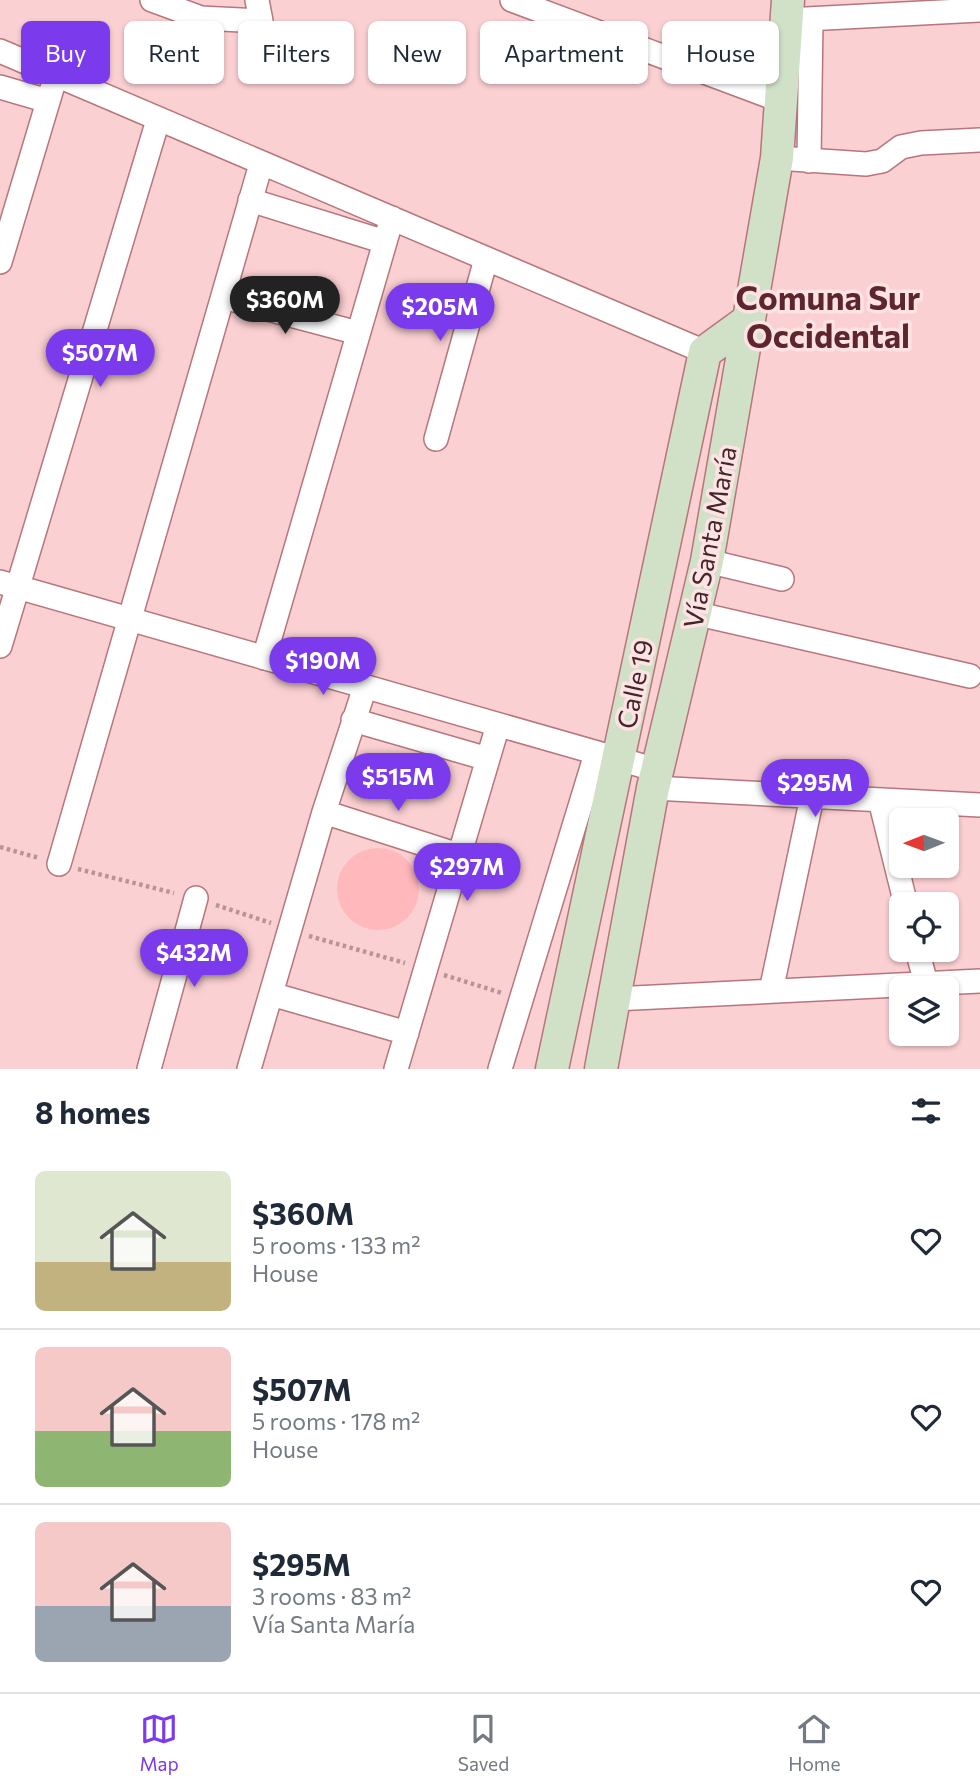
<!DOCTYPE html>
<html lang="en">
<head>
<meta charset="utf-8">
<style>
	:root { --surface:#fff; --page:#f6f6f7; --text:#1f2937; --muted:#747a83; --line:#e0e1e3; --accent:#7c3aed }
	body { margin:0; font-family:Commissioner,sans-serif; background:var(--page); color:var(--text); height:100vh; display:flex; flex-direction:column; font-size:26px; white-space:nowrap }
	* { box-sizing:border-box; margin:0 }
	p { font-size:23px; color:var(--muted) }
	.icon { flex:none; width:38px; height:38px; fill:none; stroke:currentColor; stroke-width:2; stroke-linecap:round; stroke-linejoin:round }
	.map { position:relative; height:1069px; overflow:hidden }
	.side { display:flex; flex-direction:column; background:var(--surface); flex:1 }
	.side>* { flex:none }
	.banner { position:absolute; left:21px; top:21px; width:938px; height:63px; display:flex; gap:14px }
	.needle { width:46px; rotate:269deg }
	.buttons { position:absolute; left:889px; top:808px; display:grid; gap:14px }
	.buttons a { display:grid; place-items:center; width:70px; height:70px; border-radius:10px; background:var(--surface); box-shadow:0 2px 5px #0004; font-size:35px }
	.price { position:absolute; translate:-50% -60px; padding:0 16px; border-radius:24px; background:var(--accent); color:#fff; font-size:23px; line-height:46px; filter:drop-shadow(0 2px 4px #0008) }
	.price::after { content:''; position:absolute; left:50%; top:42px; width:21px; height:16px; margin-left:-10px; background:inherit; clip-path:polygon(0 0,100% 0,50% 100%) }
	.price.on { background:#222; color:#fff }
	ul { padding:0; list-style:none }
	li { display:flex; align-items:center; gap:21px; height:175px; padding:0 35px }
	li+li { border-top:2px solid var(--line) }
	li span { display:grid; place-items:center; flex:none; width:196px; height:140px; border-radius:10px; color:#555 }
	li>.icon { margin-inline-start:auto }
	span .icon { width:84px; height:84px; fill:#fffc; stroke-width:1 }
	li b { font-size:30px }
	h2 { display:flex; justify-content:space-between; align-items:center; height:84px; padding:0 35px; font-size:30px }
	.tag { padding:0 24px; border-radius:10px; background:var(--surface); box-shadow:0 2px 5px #0004; font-size:24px; line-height:63px }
	.tag.on { background:var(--accent); color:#fff }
	.menu { display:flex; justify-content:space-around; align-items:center; height:98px; border-top:2px solid var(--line); background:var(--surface); font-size:19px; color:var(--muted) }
	.menu a { display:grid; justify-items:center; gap:4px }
	.menu .on { color:var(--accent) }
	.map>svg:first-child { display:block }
	.green { fill:#ffb8bc }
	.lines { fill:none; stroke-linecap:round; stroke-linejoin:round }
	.minor-casing { stroke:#b6767b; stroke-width:26 }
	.secondary-casing { stroke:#b6767b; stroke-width:35 }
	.path { stroke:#b99496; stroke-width:4.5; stroke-dasharray:3.5 3.5; stroke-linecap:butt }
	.minor { stroke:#fff; stroke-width:23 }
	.secondary { stroke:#d1e1c8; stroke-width:32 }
	.labels { text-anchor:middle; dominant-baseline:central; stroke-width:7; stroke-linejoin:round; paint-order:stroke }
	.street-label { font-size:26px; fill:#412729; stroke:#ffe2e3 }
	.district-label { font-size:33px; font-weight:bold; fill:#5d262c; stroke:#ffe2e3 }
</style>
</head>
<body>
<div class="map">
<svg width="980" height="1069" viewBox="0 0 980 1069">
	<rect width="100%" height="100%" fill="#fbd0d2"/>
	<path class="green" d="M337 889a41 41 0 1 1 82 0a41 41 0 1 1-82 0Z"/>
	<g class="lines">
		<g class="minor-casing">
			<path id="minor" d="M152 0 201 18 261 21 257 0
				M512 0 782 101
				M787 20 980 10
				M0 51 705 352
				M0 87 48 101
				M777 158 866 164 882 161 901 147 921 143 980 140
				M809 161 811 19
				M250 200 385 242
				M0 262 56 75
				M223 297 358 333
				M436 439 486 259
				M707 561 782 579
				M0 582 657 770
				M694 613 970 676
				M0 646 158 120
				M264 658 392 218
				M353 720 488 759
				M653 788 980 805
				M880 800 906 905
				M324 812 458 855
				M59 864 261 164
				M917 950 926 983
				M771 991 812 797
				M271 994 407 1033
				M614 999 980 981
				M149 1069 196 898
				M249 1069 324 812 365 687
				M396 1069 498 725
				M500 1069 596 754"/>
		</g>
		<g class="secondary-casing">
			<path id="secondary" d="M552 1069 705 352 749 320
				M601 1069 653 788 707 561 777 158 788 0"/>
		</g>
		<path class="path" d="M0 847 39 858
			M78 869 174 893
			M216 905 271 923
			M309 936 405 963
			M444 975 502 993"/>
		<use href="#minor" class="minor"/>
		<use href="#secondary" class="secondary"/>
	</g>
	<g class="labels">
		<g class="street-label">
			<text transform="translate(709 537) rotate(-79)">Vía Santa María</text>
			<text transform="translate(634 684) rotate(-78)">Calle 19</text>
		</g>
		<g class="district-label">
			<text x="828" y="296">Comuna Sur<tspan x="828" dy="38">Occidental</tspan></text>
		</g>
	</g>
</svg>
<div class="buttons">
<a><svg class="needle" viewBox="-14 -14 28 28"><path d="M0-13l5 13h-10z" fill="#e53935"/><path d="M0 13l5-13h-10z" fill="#747a83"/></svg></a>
<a><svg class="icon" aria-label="locate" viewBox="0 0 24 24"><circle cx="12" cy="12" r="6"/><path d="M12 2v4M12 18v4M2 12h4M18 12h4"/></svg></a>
<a><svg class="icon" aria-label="layers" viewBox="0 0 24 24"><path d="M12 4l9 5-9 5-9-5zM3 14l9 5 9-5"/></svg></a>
</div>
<b class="price on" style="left:285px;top:336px">$360M</b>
<b class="price" style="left:440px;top:343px">$205M</b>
<b class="price" style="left:100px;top:389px">$507M</b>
<b class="price" style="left:323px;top:697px">$190M</b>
<b class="price" style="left:398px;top:813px">$515M</b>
<b class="price" style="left:815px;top:819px">$295M</b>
<b class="price" style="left:467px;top:903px">$297M</b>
<b class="price" style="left:194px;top:989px">$432M</b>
<div class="banner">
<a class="tag on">Buy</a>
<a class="tag">Rent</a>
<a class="tag">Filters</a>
<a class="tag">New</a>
<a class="tag">Apartment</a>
<a class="tag">House</a>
</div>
</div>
<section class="side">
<h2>8 homes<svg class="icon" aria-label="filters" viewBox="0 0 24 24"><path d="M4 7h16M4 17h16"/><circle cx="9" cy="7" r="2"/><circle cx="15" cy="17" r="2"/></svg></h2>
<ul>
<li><span style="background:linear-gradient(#dfe7d0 65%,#c2b280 0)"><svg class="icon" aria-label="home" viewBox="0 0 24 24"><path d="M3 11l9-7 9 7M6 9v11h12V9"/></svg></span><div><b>$360M</b><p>5 rooms · 133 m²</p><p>House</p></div><svg class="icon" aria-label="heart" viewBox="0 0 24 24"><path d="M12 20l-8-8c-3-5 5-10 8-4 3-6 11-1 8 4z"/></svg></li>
<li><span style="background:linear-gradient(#f6c9c9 60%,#8fb573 0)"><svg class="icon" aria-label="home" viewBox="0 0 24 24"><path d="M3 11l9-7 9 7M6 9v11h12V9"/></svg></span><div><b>$507M</b><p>5 rooms · 178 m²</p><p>House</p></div><svg class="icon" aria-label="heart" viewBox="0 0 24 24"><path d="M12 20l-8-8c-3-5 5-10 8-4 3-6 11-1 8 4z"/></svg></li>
<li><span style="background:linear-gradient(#f6c9c9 60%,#9aa5b1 0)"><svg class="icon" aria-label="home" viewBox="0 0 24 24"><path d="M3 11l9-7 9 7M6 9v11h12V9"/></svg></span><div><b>$295M</b><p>3 rooms · 83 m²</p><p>Vía Santa María</p></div><svg class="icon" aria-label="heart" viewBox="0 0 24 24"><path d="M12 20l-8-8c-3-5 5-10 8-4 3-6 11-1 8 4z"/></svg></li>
</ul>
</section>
<nav class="menu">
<a class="on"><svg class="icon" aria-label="map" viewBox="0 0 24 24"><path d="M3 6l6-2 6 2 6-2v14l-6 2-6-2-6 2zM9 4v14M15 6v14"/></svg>Map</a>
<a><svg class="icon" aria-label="saved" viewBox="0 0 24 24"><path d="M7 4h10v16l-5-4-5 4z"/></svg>Saved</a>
<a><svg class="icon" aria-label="home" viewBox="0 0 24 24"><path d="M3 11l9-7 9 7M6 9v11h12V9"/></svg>Home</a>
</nav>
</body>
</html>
